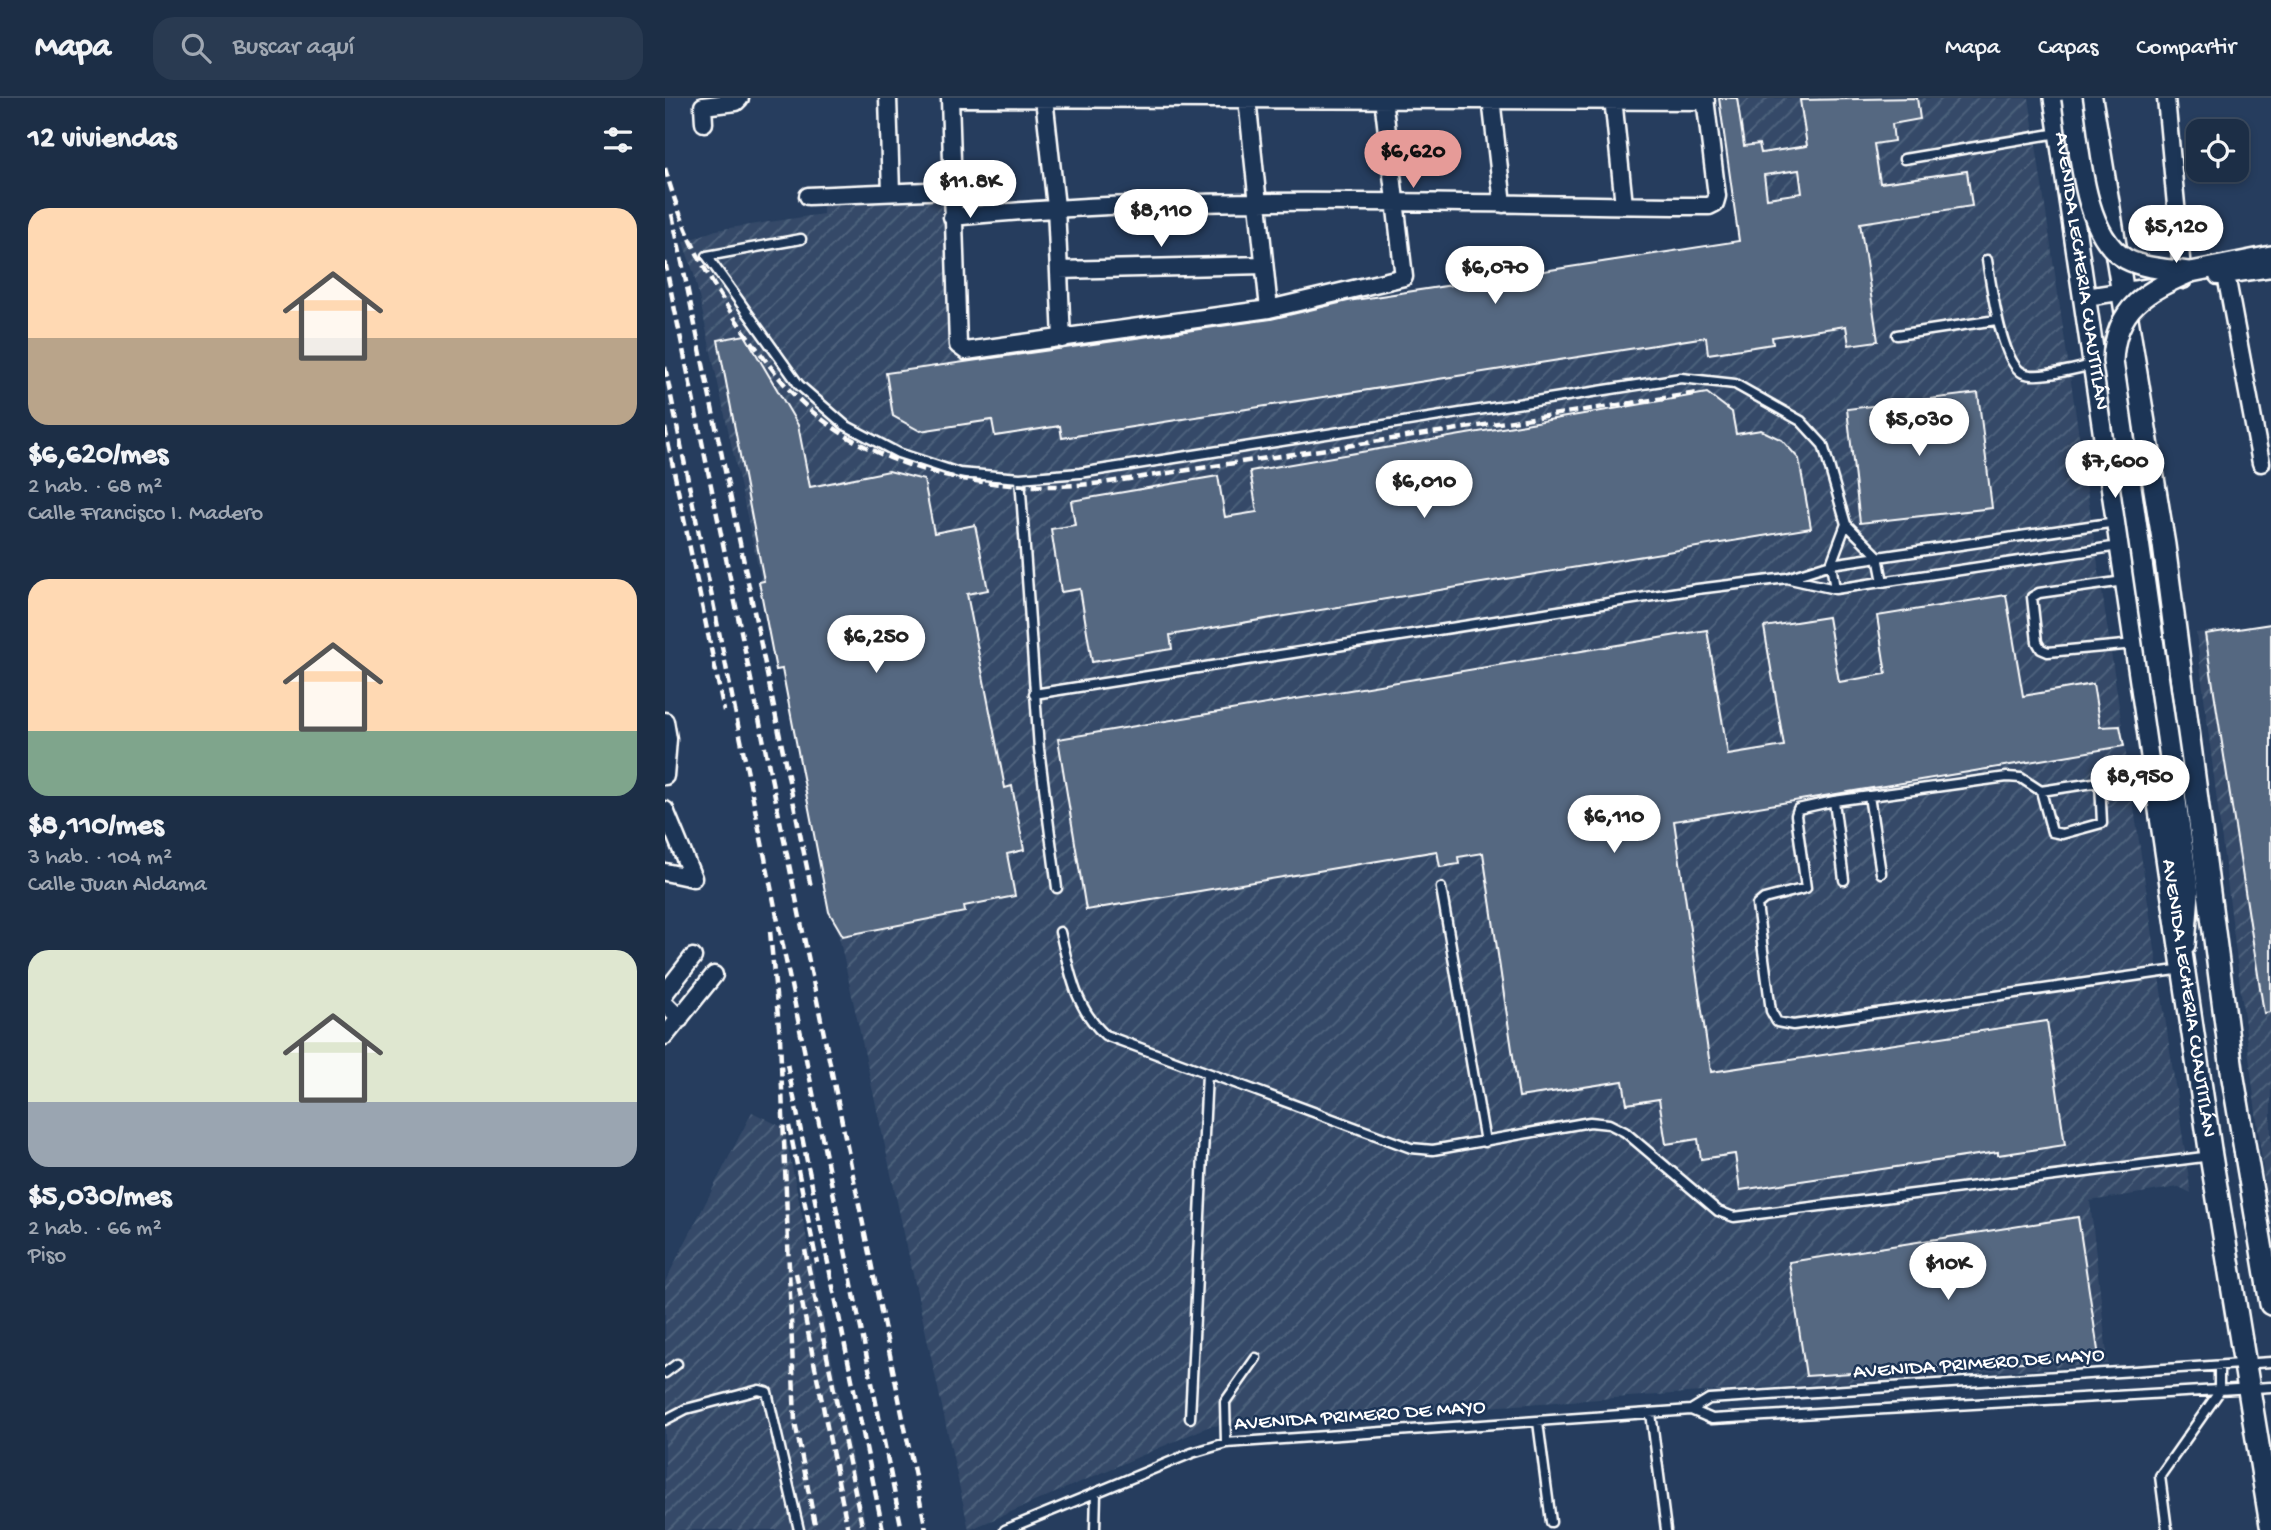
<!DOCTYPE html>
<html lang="es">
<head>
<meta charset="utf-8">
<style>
	:root { --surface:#1c2e46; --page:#293a51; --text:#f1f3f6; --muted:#a0a8b3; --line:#3a4a5f; --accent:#e69b98 }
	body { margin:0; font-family:"Gochi Hand",sans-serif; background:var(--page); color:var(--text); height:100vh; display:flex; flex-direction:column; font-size:26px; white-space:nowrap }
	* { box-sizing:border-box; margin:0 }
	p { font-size:23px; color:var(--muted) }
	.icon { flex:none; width:38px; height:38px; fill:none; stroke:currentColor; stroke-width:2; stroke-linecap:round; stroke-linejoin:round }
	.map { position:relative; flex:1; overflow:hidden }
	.side { display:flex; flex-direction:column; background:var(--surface); width:665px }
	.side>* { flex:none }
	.buttons { position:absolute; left:1521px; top:21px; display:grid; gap:14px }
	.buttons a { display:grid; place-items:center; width:63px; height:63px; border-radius:14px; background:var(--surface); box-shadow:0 4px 10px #0003,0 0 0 2px var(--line); font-size:35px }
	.price { position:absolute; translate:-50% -60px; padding:0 16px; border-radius:24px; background:#fff; color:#222; font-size:23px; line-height:46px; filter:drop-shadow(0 2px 4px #0008) }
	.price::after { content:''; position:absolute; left:50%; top:42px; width:21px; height:16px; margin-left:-10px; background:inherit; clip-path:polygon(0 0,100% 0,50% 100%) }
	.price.on { background:var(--accent); color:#111 }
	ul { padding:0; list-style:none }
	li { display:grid; align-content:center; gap:14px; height:371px; padding:0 28px }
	li span { display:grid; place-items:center; height:217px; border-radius:21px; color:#555 }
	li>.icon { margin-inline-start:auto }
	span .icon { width:126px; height:126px; fill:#fffc; stroke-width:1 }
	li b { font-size:30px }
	h2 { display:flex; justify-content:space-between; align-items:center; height:84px; padding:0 28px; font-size:30px }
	header { display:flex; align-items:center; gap:42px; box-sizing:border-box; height:98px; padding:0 35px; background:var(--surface); border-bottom:2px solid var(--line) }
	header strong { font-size:33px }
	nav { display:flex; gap:38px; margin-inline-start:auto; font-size:24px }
	.search { width:490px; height:63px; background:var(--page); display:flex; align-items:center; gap:18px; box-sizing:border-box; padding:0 24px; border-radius:21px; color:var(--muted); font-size:26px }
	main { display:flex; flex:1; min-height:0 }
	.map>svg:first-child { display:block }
	.industrial { fill:url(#industrial-furrows) }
	.building { fill:#556781; stroke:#fff; stroke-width:2; fill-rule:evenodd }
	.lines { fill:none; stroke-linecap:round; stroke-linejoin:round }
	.service-casing { stroke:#fff; stroke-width:13 }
	.minor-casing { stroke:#fff; stroke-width:21 }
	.tertiary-casing { stroke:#fff; stroke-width:24 }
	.secondary-casing { stroke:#fff; stroke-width:26 }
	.service { stroke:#1d3557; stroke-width:8 }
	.minor { stroke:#1d3557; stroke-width:16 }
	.tertiary { stroke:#1d3557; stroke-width:19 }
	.secondary { stroke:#1d3557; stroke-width:21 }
	.rail { stroke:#fff; stroke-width:4.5; stroke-dasharray:10 5; stroke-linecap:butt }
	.tertiary-bridge-casing { stroke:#fff; stroke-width:24; stroke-linecap:butt }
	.tertiary-bridge { stroke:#1d3557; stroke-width:19 }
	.labels { text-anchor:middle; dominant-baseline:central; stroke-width:5; stroke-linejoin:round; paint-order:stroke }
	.street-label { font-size:21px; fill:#fff; stroke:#1d3557 }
</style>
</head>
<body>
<header>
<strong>Mapa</strong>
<div class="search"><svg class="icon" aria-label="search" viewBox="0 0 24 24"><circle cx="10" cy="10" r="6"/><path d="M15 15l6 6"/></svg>Buscar aquí</div>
<nav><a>Mapa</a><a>Capas</a><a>Compartir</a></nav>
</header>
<main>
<section class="side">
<h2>12 viviendas<svg class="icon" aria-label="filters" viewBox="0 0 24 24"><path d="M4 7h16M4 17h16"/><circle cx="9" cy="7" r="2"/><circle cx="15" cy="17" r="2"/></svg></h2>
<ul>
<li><span style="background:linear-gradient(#ffd9b3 60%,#b9a48a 0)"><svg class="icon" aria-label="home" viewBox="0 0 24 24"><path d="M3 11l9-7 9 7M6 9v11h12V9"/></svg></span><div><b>$6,620/mes</b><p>2 hab. · 68 m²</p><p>Calle Francisco I. Madero</p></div></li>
<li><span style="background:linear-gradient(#ffd9b3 70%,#7fa58c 0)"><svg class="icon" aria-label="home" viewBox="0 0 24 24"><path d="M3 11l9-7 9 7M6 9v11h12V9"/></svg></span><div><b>$8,110/mes</b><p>3 hab. · 104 m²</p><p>Calle Juan Aldama</p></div></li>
<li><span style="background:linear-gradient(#dfe7d0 70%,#9aa5b1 0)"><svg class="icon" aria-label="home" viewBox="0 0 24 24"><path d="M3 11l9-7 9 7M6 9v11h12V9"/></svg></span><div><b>$5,030/mes</b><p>2 hab. · 66 m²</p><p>Piso</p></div></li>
</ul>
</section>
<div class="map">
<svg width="1606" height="1432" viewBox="0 0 1606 1432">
	<defs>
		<pattern id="industrial-furrows" width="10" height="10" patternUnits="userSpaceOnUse" patternTransform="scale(1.75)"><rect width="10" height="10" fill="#344a68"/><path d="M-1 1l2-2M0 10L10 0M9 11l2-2" fill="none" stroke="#52657f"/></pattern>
	</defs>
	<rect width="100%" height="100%" fill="#263d5e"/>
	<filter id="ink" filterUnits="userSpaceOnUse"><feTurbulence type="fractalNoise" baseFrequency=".0143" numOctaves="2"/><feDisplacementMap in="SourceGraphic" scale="14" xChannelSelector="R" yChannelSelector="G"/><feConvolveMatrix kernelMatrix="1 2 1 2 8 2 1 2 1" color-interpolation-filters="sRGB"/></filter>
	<g filter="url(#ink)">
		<path class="industrial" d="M1054 0H1364L1526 1095 1514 1089 1425 1103 1443 1266 545 1328 304 1432 29 176 18 144 51 132 158 116V103L277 98 292 261 1074 142Z
			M1606 526V1135L1531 535Z
			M87 1014 119 1030 202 1432H0V1184Z"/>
		<path class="building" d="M1054 0H1072L1079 48 1094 46 1096 55 1142 48 1135 2 1252 0 1255 21 1227 26 1229 43 1209 46 1215 85 1302 73 1307 108 1195 125 1213 243 1184 247 1181 228 1107 239 1108 246 1043 256 1041 239 397 340 395 328 330 338 327 322 255 333 228 318 221 275 606 221 683 203 1074 143ZM1134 72 1137 95 1102 100 1099 77Z
			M80 237 133 327 145 389 224 373 259 382 269 435 310 427 323 492 302 496 340 690 347 688 359 752 342 756 350 798 299 808 300 814 178 838 164 814 117 571 111 572 94 484 99 483 53 242Z
			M1042 295 1067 314 1071 336 1096 332 1117 342 1134 361 1146 430 505 537 507 551 427 564 415 491 396 494 386 431 410 427 406 403 553 378 560 419 592 414 585 373Z
			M1313 295 1327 410 1195 425 1182 311Z
			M1341 497 1358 598 1428 586 1435 629 1455 628 1459 648 1009 723 1046 974 1382 923 1400 1047 1333 1057V1054L1075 1092 1070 1056 1036 1061 1033 1041 1001 1046 994 1001 962 1006 958 983 854 999 818 755 793 759 794 766 775 769 772 753 421 812 393 641 1042 532 1063 657 1119 648 1099 529 1163 519 1174 584 1221 576 1212 518Z
			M1606 526V914L1599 915 1540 536Z
			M1413 1119 1434 1259 1141 1278 1124 1164Z"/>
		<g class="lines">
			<g class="service-casing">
				<path id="service" d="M1239 61 1393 35
					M136 141 42 158 134 287 180 327 233 355 294 375 355 380 415 375 1016 280 1070 286 1136 323 1158 347 1181 426 1213 458 1218 484
					M1322 162C1326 185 1336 265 1358 275 1372 282 1412 270 1428 267
					M1232 237 1331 222
					M355 380 374 651 392 790
					M1125 481 1170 491 1454 448
					M1459 483 1374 495 1367 499 1372 544 1376 551 1383 554 1470 546
					M1170 491 1166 466 1181 426
					M369 596 1032 491 1122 480 1166 466 1451 424
					M1376 693 1387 734 1397 736 1437 725 1435 684
					M1204 698 1216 775
					M1169 703 1133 711 1131 717 1141 790 1099 801 1092 807 1106 913 1112 924 1128 927 1518 871
					M1179 782 1169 703 1342 679 1356 680 1376 693 1487 676
					M776 790 820 1044
					M395 834C405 873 409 909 440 937L746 1050 768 1052 925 1024 944 1026 960 1034 1053 1113 1069 1119 1546 1058
					M0 1275 12 1266
					M1026 1312 1047 1321 1606 1289
					M986 1315 1001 1432
					M525 1320 542 976
					M0 1322 21 1311 94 1292 102 1294 134 1432
					M873 1324 886 1424
					M561 1345 560 1304 591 1260
					M340 1432 527 1355 561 1345 1026 1312 1044 1301 1606 1264
					M430 1432 431 1395
					M1502 1432 1495 1378 1554 1294V1270"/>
			</g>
			<g class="minor-casing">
				<path id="minor" d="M223 0 226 94
					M285 0 293 247 301 253 604 211 739 179 718 0
					M295 0 1041 3
					M379 0 391 109 397 241
					M582 0 604 211
					M826 0 838 106
					M948 0 959 107
					M1501 0 1518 182
					M39 25 38 8 71 4 75 0
					M143 98 286 92
					M287 119C538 94 792 107 1044 108L1050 105 1052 98 1040 0
					M394 172 599 167
					M1561 177 1596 365
					M1553 178 1606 170
					M1421 199 1493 188
					M0 623 3 641 0 678
					M0 712 28 780 0 774
					M0 895 28 859
					M0 906 15 921
					M0 938 49 877"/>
			</g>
			<g class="tertiary-casing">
				<path id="tertiary" d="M1526 174 1606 158
					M1509 688 1524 795 1520 847"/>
			</g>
			<g class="secondary-casing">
				<g id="secondary">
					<path id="s1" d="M1390 0 1546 1058 1606 1427"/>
					<path d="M1426 0 1499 447 1568 980 1606 1206"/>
				</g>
			</g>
			<use href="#service" class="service"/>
			<use href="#minor" class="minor"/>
			<use href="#tertiary" class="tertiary"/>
			<use href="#secondary" class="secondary"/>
			<path class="rail" d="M0 70C17 132 45 188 84 240 102 264 119 289 142 309 221 379 335 396 437 385L1032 295
				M7 116 146 789
				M0 164 261 1432
				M0 269 237 1432
				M0 330 59 613
				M105 833 115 940 130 1324 151 1432
				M122 966 218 1432
				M124 1028 152 1165
				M140 1152 198 1432
				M131 1175 183 1432"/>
			<g class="tertiary-bridge-casing">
				<path id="tertiary-bridge" d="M1407 0C1414 44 1417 137 1461 161 1480 171 1504 171 1524 174
					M1509 688 1448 263C1450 209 1482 193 1526 174"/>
			</g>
			<use href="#tertiary-bridge" class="tertiary-bridge"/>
		</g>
	</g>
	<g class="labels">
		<g class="street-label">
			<text stroke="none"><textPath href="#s1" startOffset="175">AVENIDA LECHERIA CUAUTITLÁN</textPath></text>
			<text stroke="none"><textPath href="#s1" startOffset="910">AVENIDA LECHERIA CUAUTITLÁN</textPath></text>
			<text transform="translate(1314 1267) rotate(-4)">AVENIDA PRIMERO DE MAYO</text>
			<text transform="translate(695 1319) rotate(-4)">AVENIDA PRIMERO DE MAYO</text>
		</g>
	</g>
</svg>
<div class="buttons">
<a><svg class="icon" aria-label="locate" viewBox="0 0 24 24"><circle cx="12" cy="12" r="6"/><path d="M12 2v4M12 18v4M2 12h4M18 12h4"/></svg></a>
</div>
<b class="price on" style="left:748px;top:92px">$6,620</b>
<b class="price" style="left:305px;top:122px">$11.8K</b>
<b class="price" style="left:496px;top:151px">$8,110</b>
<b class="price" style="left:1511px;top:167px">$5,120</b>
<b class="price" style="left:830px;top:208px">$6,070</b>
<b class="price" style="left:1254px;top:360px">$5,030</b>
<b class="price" style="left:1450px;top:402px">$7,600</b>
<b class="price" style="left:759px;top:422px">$6,010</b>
<b class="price" style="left:211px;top:577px">$6,250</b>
<b class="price" style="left:1475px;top:717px">$8,950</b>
<b class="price" style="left:949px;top:757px">$6,110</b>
<b class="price" style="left:1283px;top:1204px">$10K</b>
</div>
</main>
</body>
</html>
